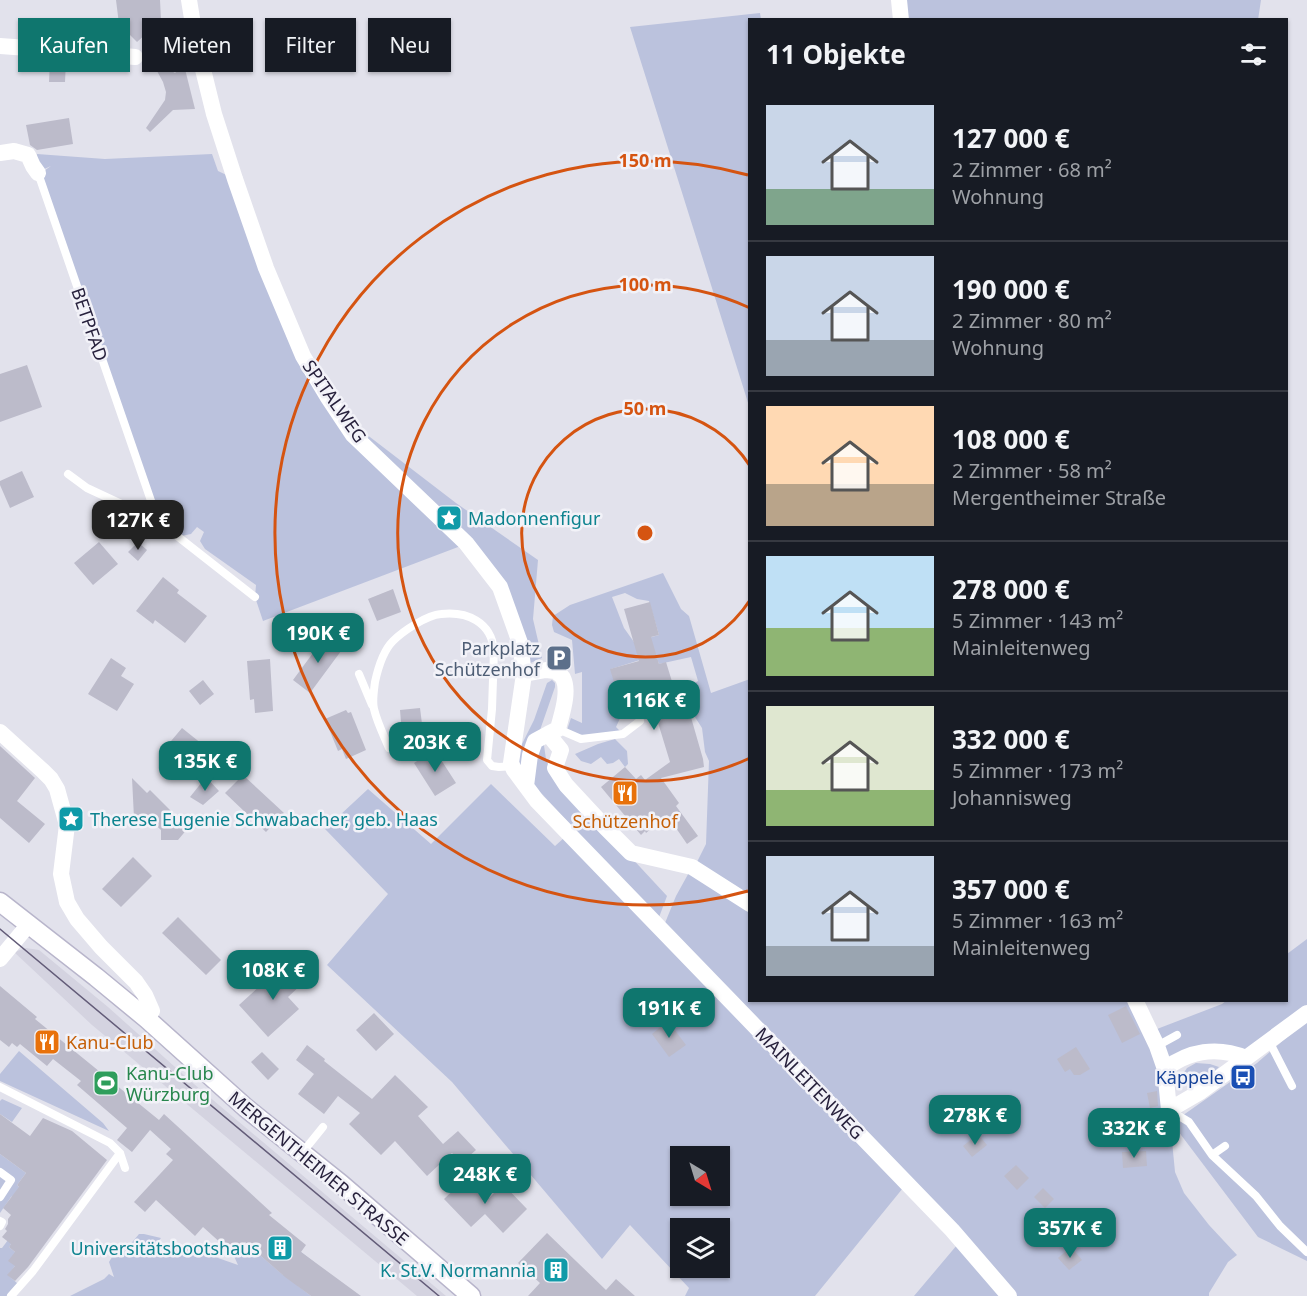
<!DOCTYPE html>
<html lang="de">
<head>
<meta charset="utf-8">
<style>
	:root { --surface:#171b24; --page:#20242c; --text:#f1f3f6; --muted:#9ea1a6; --line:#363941; --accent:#0f766e }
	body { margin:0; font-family:"Noto Sans",sans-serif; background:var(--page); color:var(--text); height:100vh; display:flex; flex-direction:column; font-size:22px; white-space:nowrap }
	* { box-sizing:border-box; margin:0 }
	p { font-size:20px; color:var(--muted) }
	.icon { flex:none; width:33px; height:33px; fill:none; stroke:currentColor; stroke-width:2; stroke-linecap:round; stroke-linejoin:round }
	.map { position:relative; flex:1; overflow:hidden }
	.side { position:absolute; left:748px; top:18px; width:540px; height:984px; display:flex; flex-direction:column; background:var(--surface); border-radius:0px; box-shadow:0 2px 4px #0004 }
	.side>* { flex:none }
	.banner { position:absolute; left:18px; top:18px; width:570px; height:54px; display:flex; gap:12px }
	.needle { width:39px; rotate:142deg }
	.fabs { position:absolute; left:670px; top:1146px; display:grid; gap:12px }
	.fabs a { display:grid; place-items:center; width:60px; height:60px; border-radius:0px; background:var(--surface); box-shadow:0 2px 4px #0004; font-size:30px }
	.price { position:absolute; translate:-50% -51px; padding:0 14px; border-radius:12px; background:var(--accent); color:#fff; font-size:20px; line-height:39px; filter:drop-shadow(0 2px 3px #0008) }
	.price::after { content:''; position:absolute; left:50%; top:36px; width:18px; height:14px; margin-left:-9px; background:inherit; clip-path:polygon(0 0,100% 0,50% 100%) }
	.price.current { background:#222; color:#fff }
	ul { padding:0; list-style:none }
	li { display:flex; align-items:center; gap:18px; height:150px; padding:0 18px }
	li+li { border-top:2px solid var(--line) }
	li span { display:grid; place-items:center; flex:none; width:168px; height:120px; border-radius:0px; color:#555 }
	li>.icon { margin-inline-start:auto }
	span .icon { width:72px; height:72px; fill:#fffc; stroke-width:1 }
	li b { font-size:26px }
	h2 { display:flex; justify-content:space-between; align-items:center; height:72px; padding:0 18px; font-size:26px }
	.pill { padding:0 21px; border-radius:0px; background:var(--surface); box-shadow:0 2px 4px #0004; font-size:21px; line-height:54px }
	.pill.current { background:var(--accent); color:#fff }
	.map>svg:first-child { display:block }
	.built { fill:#d4d3e0 }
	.green { fill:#bbc2dd; fill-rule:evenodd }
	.building { fill:#bcbbca }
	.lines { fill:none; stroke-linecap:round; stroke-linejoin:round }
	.secondary-casing { stroke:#b8b5cb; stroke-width:21 }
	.lane { stroke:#fff; stroke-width:8 }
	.street { stroke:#fff; stroke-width:16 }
	.secondary { stroke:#fff; stroke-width:18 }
	.tram { stroke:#635c78; stroke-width:1.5 }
	.ring { fill:none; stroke:#d55411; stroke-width:3 }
	.labels { text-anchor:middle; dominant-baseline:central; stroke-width:5; stroke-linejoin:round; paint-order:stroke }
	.street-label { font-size:18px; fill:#28223d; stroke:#f2f2f8 }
	.culture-label { font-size:18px; fill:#0d838f; stroke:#f2f2f8; text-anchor:start }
	.service-label { font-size:18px; fill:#4e5e75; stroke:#f2f2f8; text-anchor:end }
	.food-label { font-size:18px; fill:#c56008; stroke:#f2f2f8 }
	.leisure-label { font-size:18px; fill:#27864d; stroke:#f2f2f8; text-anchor:start }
	.transit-label { font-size:18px; fill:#164399; stroke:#f2f2f8; text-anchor:end }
	.centre { fill:#d55411; stroke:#f2f2f8; stroke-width:3 }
	.ring-label { font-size:18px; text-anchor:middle; font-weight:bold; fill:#d55411; stroke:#f2f2f8; stroke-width:5; stroke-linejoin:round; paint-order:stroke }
</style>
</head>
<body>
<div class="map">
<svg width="1307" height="1296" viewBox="0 0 1307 1296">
	<rect width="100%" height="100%" fill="#e2e2ec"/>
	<path class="built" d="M26 948 39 950 108 1007 194 1084 446 1296H417L92 1025 14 952Z"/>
	<path class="green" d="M899 0H1261L1258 20 901 19Z
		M760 13 761 19 750 20V409L630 27Z
		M37 154 105 159 212 154 218 171 235 179 303 356 365 439 366 434 456 503 538 560 533 619 542 658 528 664 508 605 466 544 263 621 255 597 256 585 205 549 200 541 204 532 197 527 191 534 176 537 158 521 41 173 51 166 40 171 38 168Z
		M663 573 681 609 689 616 711 693 750 679V895L697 862 706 844 709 761 705 752 702 728 693 714V684L698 681 691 657 659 664 656 655 611 669 623 712 616 727 623 734 581 739 566 733 571 718 582 723V672L575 674 572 640 554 632 552 625 553 616 570 605ZM625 593 637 599 649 601 659 635 634 642 624 628 612 597Z
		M552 680 555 683V687L539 733 522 772 517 754 534 720 547 683Z
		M543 739 546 759 550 770 667 896 658 920 543 795 533 787 535 758Z
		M615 739 627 751 628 764 625 767 619 759 613 763 607 764 601 757 591 764 581 761 575 754 598 744Z
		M491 784 555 846 565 837 903 1188 815 1296H685L689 1288 630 1225 602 1259 452 1082 327 965 388 894 325 829 368 789 431 844ZM681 1156H720V1196H681ZM681 1228H720V1268H681Z
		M692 867 750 904V1000L1142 1001 1157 1029 1222 1004 1226 1001 1287 1000V954L1307 939V1013L1239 1055 1173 1063 1169 1110 1175 1172 1184 1193 1209 1225 1237 1255 1228 1262 1209 1293V1296H1016L665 923 676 896Z
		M1307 1020V1261L1258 1237 1172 1123 1257 1063Z
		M19 1051 103 1123 109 1131 0 1081V1074Z
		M1196 1063 1210 1064 1219 1067C1209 1077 1194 1086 1183 1074L1187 1068Z
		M2 1099 22 1108 12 1122 0 1114V1101Z
		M0 1154 26 1173 17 1185 22 1190 11 1197 0 1213Z
		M14 1232 17 1235 9 1247 15 1252V1266L8 1275 18 1284 7 1296H0V1248H2Z
		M139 1234H144L161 1238 154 1246 168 1254 178 1244 238 1265 233 1254 254 1250 283 1275 301 1252 314 1262 298 1286 311 1296H70L104 1279 109 1274 114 1277 109 1262 114 1254 123 1253Z
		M957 1245 1001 1296H914Z"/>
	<path class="building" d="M116 0H160L161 20 137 42 119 24Z
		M50 60 66 61 65 82H49Z
		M151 60 175 73 184 65 195 109 173 110 150 132 146 128 165 100 166 92 163 82Z
		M69 118 73 144 37 150 30 145 26 125Z
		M27 365 42 407 0 422V374Z
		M22 471 34 497 10 508 0 485V481Z
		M99 542 118 564 93 585 74 563Z
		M138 542 147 550 138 561 128 552Z
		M163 577 179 590 177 593 207 616 185 643 155 620 153 624 136 611Z
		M393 589 401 612 377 621 368 599Z
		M650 602 659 635 651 637 659 664 666 662 674 688 682 686 703 759 704 767 661 778 679 803 676 806 698 836 687 844 667 815 646 833 645 831 641 835 601 787 625 767 636 779 641 775 645 780 670 762 652 703 623 712 610 669 639 661 624 609Z
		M327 634 344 647 310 693 293 680Z
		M111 658 126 668 121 676 134 684 117 711 88 694Z
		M270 659 273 711 255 713 254 699 250 700 247 661Z
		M203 680 214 694 200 705 189 691Z
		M420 708 423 732 402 734 400 710Z
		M346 710 348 713 351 712 366 750 346 759 342 749 338 751 325 719Z
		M182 728 207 748 191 767 166 747Z
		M0 746 35 778 17 801 45 824 29 843 0 818Z
		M431 752H436L456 783 435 796 414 763Z
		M243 775 284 813 266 832 225 793Z
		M206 777 219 791 203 805 190 797Z
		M132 778 147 793 150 790 188 828 178 840H161V830L147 817 134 818Z
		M133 857 152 876 121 907 102 889Z
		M178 917 221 960 206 975 162 933Z
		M285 963 303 983 288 997 299 1009 268 1037 239 1005Z
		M0 986 37 1017 35 1019 159 1120 164 1114 272 1213 269 1215 306 1245 301 1252 361 1296H311L285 1277 245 1242 233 1254 203 1227 195 1236 156 1200 145 1212 134 1202 173 1160 166 1154 171 1149 150 1130 132 1152 117 1140 127 1128 77 1085 81 1081 53 1059 47 1066 20 1044 17 1047 12 1043 9 1047 0 1040Z
		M1126 1006 1140 1034 1122 1043 1108 1015Z
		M374 1013 394 1034 376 1051 356 1030Z
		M668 1021 686 1045 669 1057 652 1034Z
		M307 1045 325 1059 324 1061 372 1099 395 1075 428 1107 418 1116 443 1144 458 1131 476 1150 461 1163 452 1153 427 1176 395 1141 381 1155 349 1124 360 1113 338 1096 324 1114 298 1094 314 1074 296 1060Z
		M1076 1047 1090 1069 1080 1075H1074L1070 1069 1065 1072 1057 1059Z
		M262 1052 279 1069 268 1080 251 1062Z
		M1157 1091 1158 1106 1150 1108 1147 1093Z
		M0 1114 30 1136 43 1118 72 1131 107 1160 28 1267 15 1281 7 1275 15 1266 8 1261 15 1252 9 1247 11 1244 2 1237 7 1231 5 1229 8 1224V1219L11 1215 3 1208 19 1187 17 1185 26 1173 0 1154Z
		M978 1134 987 1145 972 1157 963 1146Z
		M1146 1151 1147 1166 1123 1168 1122 1152Z
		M1016 1165 1029 1178 1017 1190 1004 1176Z
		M468 1176 489 1198 503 1184 527 1209 503 1233 485 1214 471 1227 444 1199Z
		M1043 1188 1054 1199 1045 1208 1034 1197Z
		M547 1233 606 1290 616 1279 635 1296H528L540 1283 518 1263Z
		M1071 1247 1082 1260 1069 1270 1058 1258Z"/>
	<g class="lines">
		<g class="secondary-casing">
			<path id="secondary" d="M0 902 96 977 147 1019 246 1108 341 1184 471 1296"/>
		</g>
		<path class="lane" d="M38 173 158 521 255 597
			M68 474 87 488 158 521
			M359 674 372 705
			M558 729 581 739 623 734 640 721
			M389 748C384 736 377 722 374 709 372 701 374 690 375 682 378 668 383 651 393 641 403 631 427 615 441 614 467 611 491 622 494 650L492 709 487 760 492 766 499 767 512 766
			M1269 1041 1292 1086
			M1157 1046 1177 1035
			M0 1087 110 1143 120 1153 125 1168
			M1169 1110 1189 1122 1212 1155 1256 1196 1280 1226 1307 1252
			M302 1153 323 1127
			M1212 1155 1225 1146
			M0 1172 11 1180 0 1197
			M0 1221 2 1222 0 1226
			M11 1296 33 1271 120 1153"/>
		<path class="street" d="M189 0 195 37 214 114 235 179 266 268 303 356 327 396 353 435 466 543 500 587 520 643 524 674 511 763 514 770 537 801 952 1230 1009 1296
			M899 0 901 20
			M0 46 68 51 135 57
			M0 153 14 151 28 155 33 166 38 173
			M524 674 546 670 555 671C558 673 561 675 563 678 570 692 561 716 558 729L548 734 561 750 555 768 566 785 605 827 631 853 692 867 750 904
			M0 732 43 771 51 779 57 789 67 825 61 874 67 902 77 919 101 947 136 982 145 995 152 1011 147 1019
			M526 786 530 755 535 741 548 734
			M0 959 29 924
			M1135 1000 1157 1046 1165 1069 1169 1110 1200 1092 1307 1013
			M1165 1069C1189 1051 1217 1046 1246 1058"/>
		<use href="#secondary" class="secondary"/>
		<path class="tram" d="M0 929 439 1296"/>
	</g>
	<g class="ring">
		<path d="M750 600A124 124 0 1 1 750 466"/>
		<path d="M750 758A248 248 0 1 1 750 308"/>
		<path d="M748 891A372 372 0 1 1 748 175"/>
	</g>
	<defs>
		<g id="sight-square" transform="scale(1.35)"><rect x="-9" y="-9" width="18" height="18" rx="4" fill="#0f9aa8" stroke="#f2f2f8"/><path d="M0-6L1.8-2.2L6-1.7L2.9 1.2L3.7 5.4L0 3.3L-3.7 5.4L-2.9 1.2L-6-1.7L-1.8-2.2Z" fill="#fff"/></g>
		<g id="parking-square" transform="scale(1.35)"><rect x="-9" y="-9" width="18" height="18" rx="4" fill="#5c6f8a" stroke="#f2f2f8"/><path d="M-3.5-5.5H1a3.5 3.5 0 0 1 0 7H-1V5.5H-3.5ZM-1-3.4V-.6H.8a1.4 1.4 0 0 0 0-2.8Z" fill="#fff"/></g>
		<g id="restaurant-square" transform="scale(1.35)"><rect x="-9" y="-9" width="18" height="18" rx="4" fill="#e8710a" stroke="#f2f2f8"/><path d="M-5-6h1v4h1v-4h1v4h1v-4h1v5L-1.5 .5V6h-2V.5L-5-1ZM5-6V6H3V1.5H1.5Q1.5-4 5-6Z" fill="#fff"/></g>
		<g id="bus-square" transform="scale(1.35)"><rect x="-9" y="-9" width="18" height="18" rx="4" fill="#1a4fb4" stroke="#f2f2f8"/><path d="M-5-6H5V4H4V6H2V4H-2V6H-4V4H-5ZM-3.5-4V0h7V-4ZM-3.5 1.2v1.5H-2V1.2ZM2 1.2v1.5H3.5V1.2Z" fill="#fff"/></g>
		<g id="stadium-square" transform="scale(1.35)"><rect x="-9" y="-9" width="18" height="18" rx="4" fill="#2e9e5b" stroke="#f2f2f8"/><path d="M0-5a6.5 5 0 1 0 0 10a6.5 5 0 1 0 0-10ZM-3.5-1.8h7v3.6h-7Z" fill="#fff"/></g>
		<g id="building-square" transform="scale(1.35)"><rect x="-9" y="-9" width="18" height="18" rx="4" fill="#0f9aa8" stroke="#f2f2f8"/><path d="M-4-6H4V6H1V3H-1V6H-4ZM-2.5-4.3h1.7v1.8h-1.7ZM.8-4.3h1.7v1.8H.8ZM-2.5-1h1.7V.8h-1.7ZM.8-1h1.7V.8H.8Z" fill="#fff"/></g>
	</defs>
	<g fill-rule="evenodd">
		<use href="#sight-square" x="449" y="518"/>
		<use href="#parking-square" x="559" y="658"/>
		<use href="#restaurant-square" x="625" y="793"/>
		<use href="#sight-square" x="71" y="819"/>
		<use href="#restaurant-square" x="47" y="1042"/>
		<use href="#bus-square" x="1243" y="1077"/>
		<use href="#stadium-square" x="106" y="1083"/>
		<use href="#building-square" x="280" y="1248"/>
		<use href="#building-square" x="556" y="1270"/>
	</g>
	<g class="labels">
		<g class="street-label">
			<text transform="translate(90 324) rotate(71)">BETPFAD</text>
			<text transform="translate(335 401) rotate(55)">SPITALWEG</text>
			<text transform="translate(810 1083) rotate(46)">MAINLEITENWEG</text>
			<text transform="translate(319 1168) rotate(40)">MERGENTHEIMER STRASSE</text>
		</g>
		<g class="culture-label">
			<text x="468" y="518">Madonnenfigur</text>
			<text x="90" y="819">Therese Eugenie Schwabacher, geb. Haas</text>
			<text x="260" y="1248" text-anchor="end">Universitätsbootshaus</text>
			<text x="536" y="1270" text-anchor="end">K. St.V. Normannia</text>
		</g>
		<g class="service-label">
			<text x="540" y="648">Parkplatz<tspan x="540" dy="21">Schützenhof</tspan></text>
		</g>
		<g class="food-label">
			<text x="625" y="821">Schützenhof</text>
			<text x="66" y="1042" text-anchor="start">Kanu-Club</text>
		</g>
		<g class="leisure-label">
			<text x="126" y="1073">Kanu-Club<tspan x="126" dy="21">Würzburg</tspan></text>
		</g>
		<g class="transit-label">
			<text x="1224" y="1077">Käppele</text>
		</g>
	</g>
	<circle cx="645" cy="533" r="9" class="centre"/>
	<g class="ring-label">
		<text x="645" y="167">150 m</text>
		<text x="645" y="291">100 m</text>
		<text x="645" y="415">50 m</text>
	</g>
</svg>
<div class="fabs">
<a><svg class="needle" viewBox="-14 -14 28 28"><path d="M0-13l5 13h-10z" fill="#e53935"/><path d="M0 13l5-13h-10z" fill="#9ea1a6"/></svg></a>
<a><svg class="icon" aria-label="layers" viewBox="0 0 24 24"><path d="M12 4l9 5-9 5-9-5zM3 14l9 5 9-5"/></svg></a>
</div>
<b class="price current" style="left:138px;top:551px">127K €</b>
<b class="price" style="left:318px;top:664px">190K €</b>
<b class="price" style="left:654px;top:731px">116K €</b>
<b class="price" style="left:435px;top:773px">203K €</b>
<b class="price" style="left:205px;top:792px">135K €</b>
<b class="price" style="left:273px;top:1001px">108K €</b>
<b class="price" style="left:669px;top:1039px">191K €</b>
<b class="price" style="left:975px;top:1146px">278K €</b>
<b class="price" style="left:1134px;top:1159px">332K €</b>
<b class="price" style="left:485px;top:1205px">248K €</b>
<b class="price" style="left:1070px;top:1259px">357K €</b>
<div class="banner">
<a class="pill current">Kaufen</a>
<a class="pill">Mieten</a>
<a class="pill">Filter</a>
<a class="pill">Neu</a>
</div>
<section class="side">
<h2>11 Objekte<svg class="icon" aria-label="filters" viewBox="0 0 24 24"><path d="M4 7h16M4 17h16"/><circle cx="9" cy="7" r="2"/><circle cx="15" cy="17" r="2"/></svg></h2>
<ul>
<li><span style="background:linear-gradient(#c9d6e8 70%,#7fa58c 0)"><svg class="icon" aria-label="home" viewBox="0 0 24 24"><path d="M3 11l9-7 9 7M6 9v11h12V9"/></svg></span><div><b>127 000 €</b><p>2 Zimmer · 68 m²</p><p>Wohnung</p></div></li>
<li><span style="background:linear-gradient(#c9d6e8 70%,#9aa5b1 0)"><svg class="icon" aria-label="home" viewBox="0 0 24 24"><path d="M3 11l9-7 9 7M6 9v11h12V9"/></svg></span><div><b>190 000 €</b><p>2 Zimmer · 80 m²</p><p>Wohnung</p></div></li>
<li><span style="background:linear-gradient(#ffd9b3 65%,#b9a48a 0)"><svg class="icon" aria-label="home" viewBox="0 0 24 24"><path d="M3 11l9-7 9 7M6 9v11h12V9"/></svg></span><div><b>108 000 €</b><p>2 Zimmer · 58 m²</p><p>Mergentheimer Straße</p></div></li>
<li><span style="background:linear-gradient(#bfe0f5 60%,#8fb573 0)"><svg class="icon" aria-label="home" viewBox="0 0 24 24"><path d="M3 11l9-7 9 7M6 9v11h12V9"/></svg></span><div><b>278 000 €</b><p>5 Zimmer · 143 m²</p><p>Mainleitenweg</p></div></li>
<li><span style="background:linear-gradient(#dfe7d0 70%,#8fb573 0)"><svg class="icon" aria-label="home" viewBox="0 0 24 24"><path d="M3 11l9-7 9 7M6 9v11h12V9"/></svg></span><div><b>332 000 €</b><p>5 Zimmer · 173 m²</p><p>Johannisweg</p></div></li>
<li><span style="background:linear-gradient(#c9d6e8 75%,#9aa5b1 0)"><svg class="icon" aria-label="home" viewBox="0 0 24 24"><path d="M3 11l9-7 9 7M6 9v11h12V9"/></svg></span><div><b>357 000 €</b><p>5 Zimmer · 163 m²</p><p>Mainleitenweg</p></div></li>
</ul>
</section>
</div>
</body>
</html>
